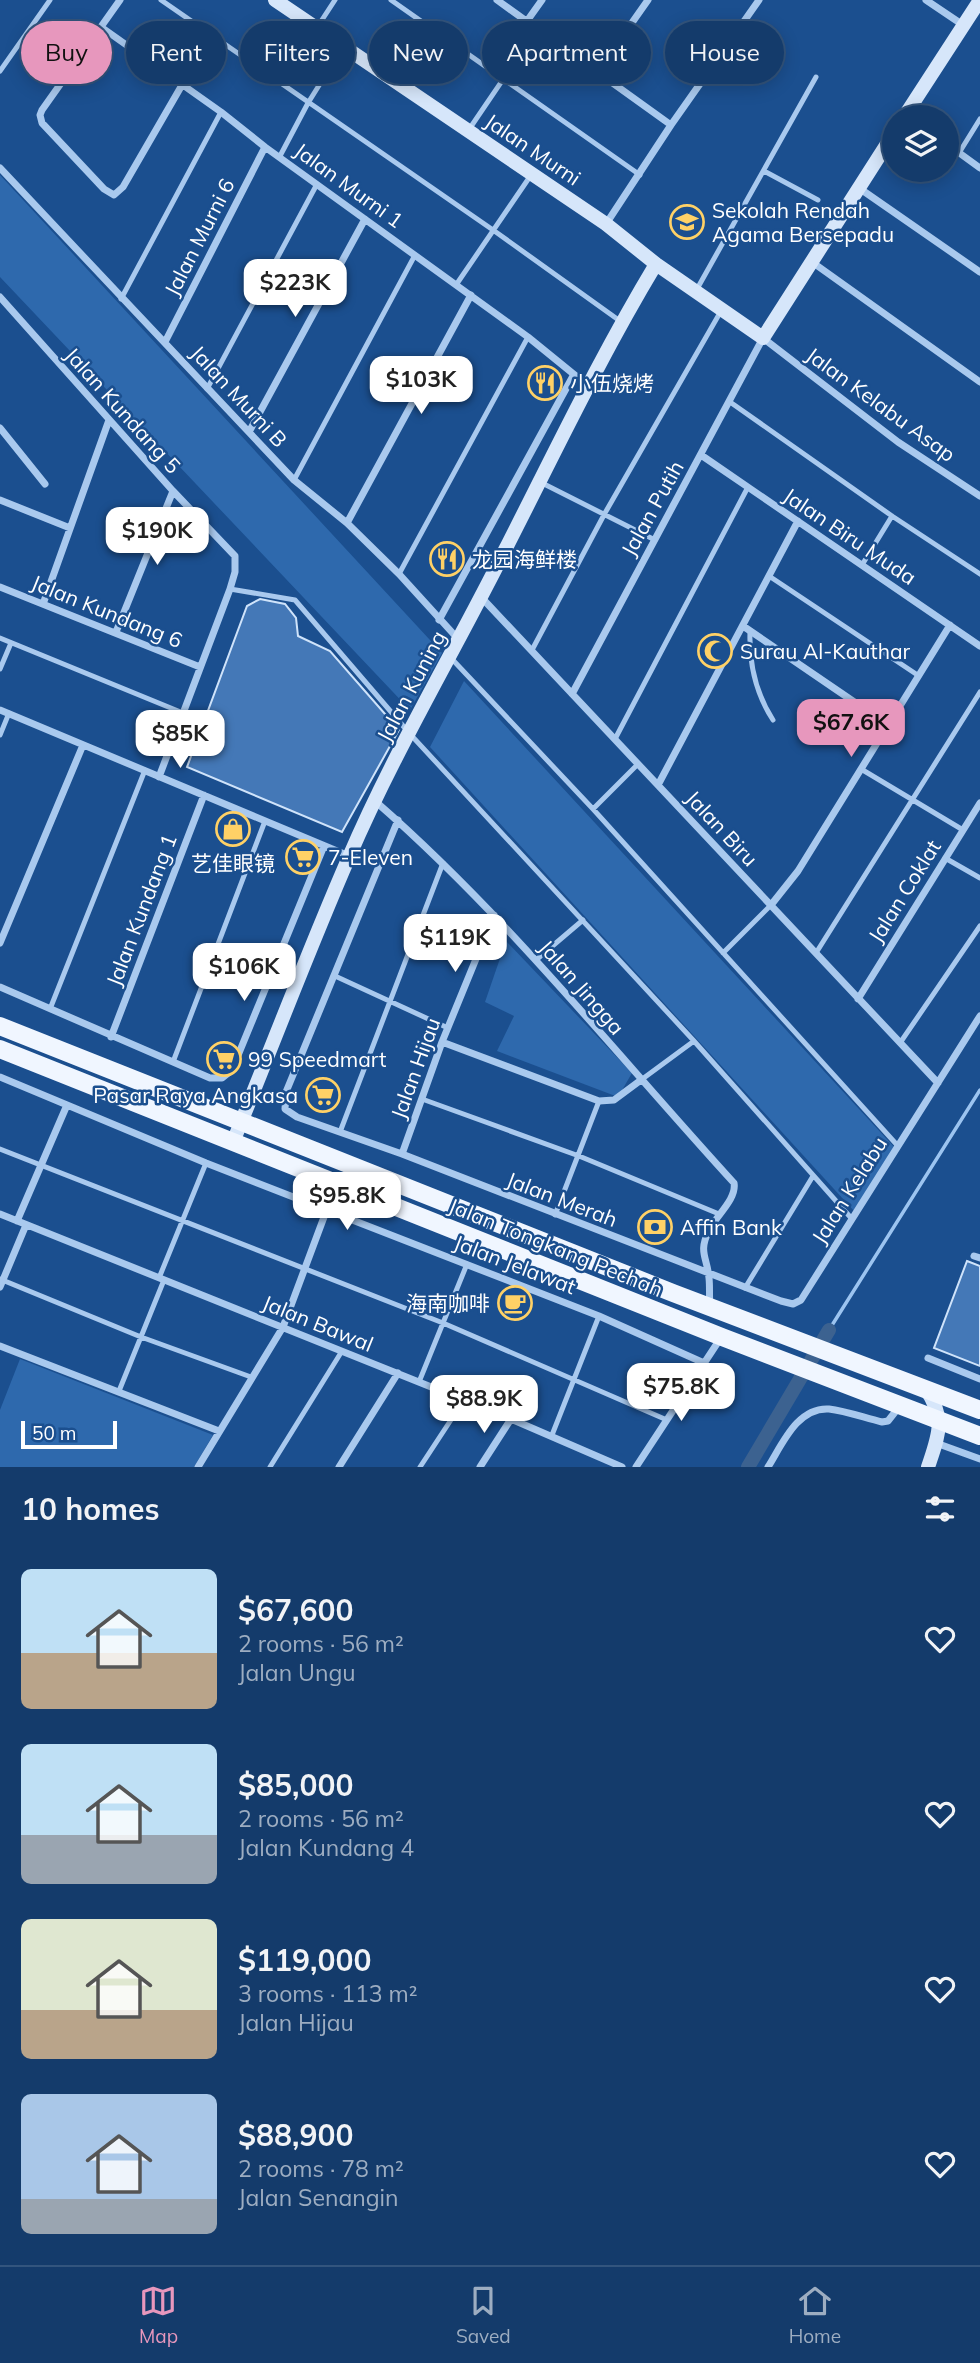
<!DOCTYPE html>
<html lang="en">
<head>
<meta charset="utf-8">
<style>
	:root { --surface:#143b6b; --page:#214673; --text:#f1f3f6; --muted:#9dadc1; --line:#33557e; --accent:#e797bd }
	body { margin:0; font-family:Mulish,"Noto Sans SC",sans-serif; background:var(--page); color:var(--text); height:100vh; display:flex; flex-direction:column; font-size:26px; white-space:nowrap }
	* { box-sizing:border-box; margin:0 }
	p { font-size:23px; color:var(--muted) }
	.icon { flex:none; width:38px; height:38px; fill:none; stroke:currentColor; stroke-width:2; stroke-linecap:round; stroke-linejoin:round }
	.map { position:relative; height:1467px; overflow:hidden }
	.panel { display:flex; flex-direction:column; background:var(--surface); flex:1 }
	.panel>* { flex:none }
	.guide { position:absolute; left:21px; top:21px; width:938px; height:63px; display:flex; gap:14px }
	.controls { position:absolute; left:882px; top:105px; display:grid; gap:14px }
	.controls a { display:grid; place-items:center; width:77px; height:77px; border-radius:50%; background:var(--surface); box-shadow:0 4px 18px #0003,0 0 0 2px var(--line); font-size:35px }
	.scale { position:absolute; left:21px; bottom:18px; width:96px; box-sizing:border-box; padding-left:7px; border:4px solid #fff; border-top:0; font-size:19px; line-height:24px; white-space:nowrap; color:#fff; -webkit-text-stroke:5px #1b4f8f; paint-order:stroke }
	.price { position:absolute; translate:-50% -60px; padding:0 16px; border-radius:14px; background:#fff; color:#222; font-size:23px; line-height:46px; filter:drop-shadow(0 2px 4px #0008) }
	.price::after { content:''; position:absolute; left:50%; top:42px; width:21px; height:16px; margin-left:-10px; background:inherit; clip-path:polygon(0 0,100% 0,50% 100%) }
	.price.selected { background:var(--accent); color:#111 }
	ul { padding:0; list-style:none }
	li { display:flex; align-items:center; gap:21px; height:175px; padding:0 21px }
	li span { display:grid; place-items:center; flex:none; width:196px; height:140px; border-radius:10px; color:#555 }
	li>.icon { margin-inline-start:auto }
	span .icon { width:84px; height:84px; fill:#fffc; stroke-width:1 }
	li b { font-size:30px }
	h2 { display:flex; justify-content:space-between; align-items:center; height:84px; padding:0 21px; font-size:30px }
	.chip { padding:0 24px; border-radius:32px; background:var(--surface); box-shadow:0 4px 18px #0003,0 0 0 2px var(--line); font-size:24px; line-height:63px }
	.chip.selected { background:var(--accent); color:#111 }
	.tabs { display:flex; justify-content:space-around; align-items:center; height:98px; border-top:2px solid var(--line); background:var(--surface); font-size:19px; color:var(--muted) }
	.tabs a { display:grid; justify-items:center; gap:4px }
	.tabs .selected { color:var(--accent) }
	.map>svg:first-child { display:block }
	.green { fill:#2e69ad }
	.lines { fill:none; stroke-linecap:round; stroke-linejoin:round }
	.stream { stroke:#9cc4f0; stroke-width:3.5 }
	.canal { stroke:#3c6290; stroke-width:14 }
	.building { fill:#4478b7; stroke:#cfe3fa; stroke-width:2 }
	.lane { stroke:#a9c9ee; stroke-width:5 }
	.street { stroke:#a9c9ee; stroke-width:7 }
	.secondary { stroke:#d6e6fa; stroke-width:14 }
	.primary { stroke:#f0f6ff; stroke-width:18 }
	.labels { text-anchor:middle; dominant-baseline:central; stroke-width:5; stroke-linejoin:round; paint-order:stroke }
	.street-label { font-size:21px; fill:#fff; stroke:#1b4f8f }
	.poi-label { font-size:21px; fill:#fff; stroke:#1b4f8f; text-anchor:start }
</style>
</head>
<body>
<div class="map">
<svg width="980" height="1467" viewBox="0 0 980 1467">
	<rect width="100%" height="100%" fill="#1b4f8f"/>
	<path class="green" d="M0 175 442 653 410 710 0 277Z
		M464 681 895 1148 855 1212 430 747Z
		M506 941 632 1073 618 1097 497 1051 514 1016 485 1002Z
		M20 1359 213 1435 194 1467H0V1410Z"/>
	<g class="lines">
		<path class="stream" d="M829 1330 980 1090"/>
		<path class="canal" d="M748 1467 829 1330"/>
	</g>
	<path class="building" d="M260 599 285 604 296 618 298 636 330 651 399 730 342 832 187 767 247 606Z
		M967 1261 980 1266V1366L934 1348Z"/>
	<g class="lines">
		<path class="lane" d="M161 0 493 230 620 321
			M391 0 640 175
			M318 26 335 0
			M0 71 50 0
			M470 128 538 28
			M959 153 980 119
			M280 156 308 103 343 47
			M764 171 818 200
			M456 285 531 175
			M697 289 816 77
			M121 299 221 112
			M207 389 317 184
			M730 402 892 516 980 574
			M294 480 415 255
			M540 482 655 540
			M862 565 892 516
			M399 574 528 337
			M769 576 919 676
			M230 589 295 600 410 734 694 1041 852 1219
			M750 632C749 664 755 692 773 720
			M0 638 183 713
			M532 650 605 513 721 311
			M451 658 593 809 898 1146
			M0 669 11 643
			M0 735 9 713
			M615 739 748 487
			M861 769 963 830
			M593 809 638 764
			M945 858 980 878
			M723 953 771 905
			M816 953 980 692
			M536 960 583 920
			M335 976 448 1028
			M50 1009 145 770
			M900 1043 980 926
			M173 1062 265 821
			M641 1080 694 1041
			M422 1099 579 1156 719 1214
			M340 1132 443 863
			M0 1149 443 1323 667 1420
			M555 1215 599 1101
			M159 1278 206 1163
			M0 1279 141 1337 251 1377
			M745 1288 813 1176
			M419 1382 467 1264
			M119 1391 164 1280
			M552 1435 599 1316
			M270 1467 342 1351
			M420 1467 464 1400"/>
		<path class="street" d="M120 0 42 110 40 115 42 123 104 189 114 195 123 187 182 85
			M497 0 671 125
			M926 0 963 25
			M527 21 542 0
			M101 27 221 112 265 147 528 337 587 385
			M598 71 648 0
			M947 144 980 168
			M0 168 294 480 347 523 399 574 459 640
			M859 188 980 272
			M606 224 671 125 759 0
			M812 262 980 382
			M0 297 173 491 235 556V572L230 589 159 777
			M165 342 265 147
			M0 428 45 484
			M249 432 365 219
			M701 455 980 646
			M0 500 70 528
			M347 523 471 295
			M0 587 200 667
			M481 597 938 1083
			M43 604 109 420
			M439 620 573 376
			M743 626 888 725
			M116 632 173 491
			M572 694 763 338 898 442 980 496
			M0 710 349 856
			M658 785 798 521
			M375 801C507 916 616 1054 734 1183 737 1199 716 1216 709 1230 698 1253 707 1256 709 1278 710 1287 709 1296 710 1305
			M398 820 286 1092 285 1109 297 1117 402 1154 781 1301 793 1304 801 1300 980 1016
			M771 905 798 871 950 625
			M0 943 83 745
			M0 987 210 1078H222L232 1070 324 846
			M858 999 980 803
			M111 1037 204 795
			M442 1042 599 1101 614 1100 641 1080
			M0 1077 206 1163 599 1316 704 1363
			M402 1154 442 1042 494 915
			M0 1214 511 1419 622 1467
			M17 1221 67 1105
			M974 1256 980 1258
			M0 1287 26 1225
			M0 1346 219 1431
			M928 1358 980 1379
			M936 1443 980 1459
			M198 1467 283 1327 327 1209
			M339 1467 398 1373
			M480 1467 511 1419
			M636 1467 720 1339
			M768 1467C782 1445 797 1407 829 1409 846 1411 865 1418 882 1422L888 1421 899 1407"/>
		<path class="secondary" d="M275 0 606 224 656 264 763 338 894 133
			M904 117 980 0
			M233 1142C272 1047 308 951 349 857 394 752 454 652 505 550 554 454 600 357 656 264
			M926 1389C946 1419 939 1434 928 1467"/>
		<path class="primary" d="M0 1026 673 1293 980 1410
			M0 1049 722 1337 980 1436"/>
	</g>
	<defs>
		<g id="school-ring" transform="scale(1.75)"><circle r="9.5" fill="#1b4f8f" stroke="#ffd166" stroke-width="1.5"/><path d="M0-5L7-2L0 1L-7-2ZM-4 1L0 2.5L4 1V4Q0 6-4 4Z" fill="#ffd166"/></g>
		<g id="restaurant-ring" transform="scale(1.75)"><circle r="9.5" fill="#1b4f8f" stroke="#ffd166" stroke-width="1.5"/><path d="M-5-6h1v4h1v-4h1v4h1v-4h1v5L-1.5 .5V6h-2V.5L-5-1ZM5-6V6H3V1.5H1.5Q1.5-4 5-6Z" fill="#ffd166"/></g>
		<g id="mosque-ring" transform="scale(1.75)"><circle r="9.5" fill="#1b4f8f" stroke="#ffd166" stroke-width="1.5"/><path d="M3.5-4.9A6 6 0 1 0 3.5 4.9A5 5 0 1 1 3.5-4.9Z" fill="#ffd166"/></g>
		<g id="shop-ring" transform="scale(1.75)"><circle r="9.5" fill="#1b4f8f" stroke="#ffd166" stroke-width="1.5"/><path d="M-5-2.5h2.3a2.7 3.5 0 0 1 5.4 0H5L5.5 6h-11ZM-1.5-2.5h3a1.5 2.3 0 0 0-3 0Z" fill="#ffd166"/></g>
		<g id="supermarket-ring" transform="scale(1.75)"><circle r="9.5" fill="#1b4f8f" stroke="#ffd166" stroke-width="1.5"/><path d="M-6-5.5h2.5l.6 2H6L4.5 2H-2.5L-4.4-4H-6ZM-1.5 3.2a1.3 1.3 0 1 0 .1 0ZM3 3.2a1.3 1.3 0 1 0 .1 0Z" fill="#ffd166"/></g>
		<g id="bank-ring" transform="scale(1.75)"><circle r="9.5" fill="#1b4f8f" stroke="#ffd166" stroke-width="1.5"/><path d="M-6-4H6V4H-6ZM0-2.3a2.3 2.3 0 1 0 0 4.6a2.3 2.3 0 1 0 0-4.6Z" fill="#ffd166"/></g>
		<g id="cafe-ring" transform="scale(1.75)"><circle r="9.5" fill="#1b4f8f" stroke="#ffd166" stroke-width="1.5"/><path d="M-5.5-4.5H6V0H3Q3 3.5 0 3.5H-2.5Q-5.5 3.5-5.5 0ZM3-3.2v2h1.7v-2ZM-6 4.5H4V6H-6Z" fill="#ffd166"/></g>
	</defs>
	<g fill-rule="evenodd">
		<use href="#school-ring" x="687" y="222"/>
		<use href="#restaurant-ring" x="545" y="383"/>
		<use href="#restaurant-ring" x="447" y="559"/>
		<use href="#mosque-ring" x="715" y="651"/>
		<use href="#shop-ring" x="233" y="829"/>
		<use href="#supermarket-ring" x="303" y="857"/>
		<use href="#supermarket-ring" x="224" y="1059"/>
		<use href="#supermarket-ring" x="323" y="1095"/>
		<use href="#bank-ring" x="655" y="1227"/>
		<use href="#cafe-ring" x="515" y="1303"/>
	</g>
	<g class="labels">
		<g class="street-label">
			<text transform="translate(533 149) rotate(34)">Jalan Murni</text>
			<text transform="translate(349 185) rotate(36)">Jalan Murni 1</text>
			<text transform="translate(199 237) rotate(-63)">Jalan Murni 6</text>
			<text transform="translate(239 396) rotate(47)">Jalan Murni B</text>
			<text transform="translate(881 404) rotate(36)">Jalan Kelabu Asap</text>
			<text transform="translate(123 410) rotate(48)">Jalan Kundang 5</text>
			<text transform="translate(652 508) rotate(-61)">Jalan Putih</text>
			<text transform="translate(850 536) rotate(34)">Jalan Biru Muda</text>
			<text transform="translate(107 611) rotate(22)">Jalan Kundang 6</text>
			<text transform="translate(411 686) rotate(-62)">Jalan Kuning</text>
			<text transform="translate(722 828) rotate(47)">Jalan Biru</text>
			<text transform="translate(904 891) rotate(-58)">Jalan Coklat</text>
			<text transform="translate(141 910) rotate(-69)">Jalan Kundang 1</text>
			<text transform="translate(582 987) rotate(49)">Jalan Jingga</text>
			<text transform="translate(415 1068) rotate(-70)">Jalan Hijau</text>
			<text transform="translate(849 1190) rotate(-58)">Jalan Kelabu</text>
			<text transform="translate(562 1199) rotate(21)">Jalan Merah</text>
			<text transform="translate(556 1247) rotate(22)">Jalan Tongkang Pechah</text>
			<text transform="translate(515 1264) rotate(21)">Jalan Jelawat</text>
			<text transform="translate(318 1323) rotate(22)">Jalan Bawal</text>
		</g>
		<g class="poi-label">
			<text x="712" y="210">Sekolah Rendah<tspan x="712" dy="24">Agama Bersepadu</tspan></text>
			<text x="570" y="383">小伍烧烤</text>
			<text x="472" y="559">龙园海鲜楼</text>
			<text x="740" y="651">Surau Al-Kauthar</text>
			<text x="328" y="857">7-Eleven</text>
			<text x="233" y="863" text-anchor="middle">艺佳眼镜</text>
			<text x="248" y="1059">99 Speedmart</text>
			<text x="298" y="1095" text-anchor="end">Pasar Raya Angkasa</text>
			<text x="680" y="1227">Affin Bank</text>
			<text x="490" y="1303" text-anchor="end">海南咖啡</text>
		</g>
	</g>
</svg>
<div class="controls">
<a><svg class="icon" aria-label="layers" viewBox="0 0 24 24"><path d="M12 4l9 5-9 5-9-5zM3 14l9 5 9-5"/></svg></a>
</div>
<div class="scale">50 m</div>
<b class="price" style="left:295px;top:319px">$223K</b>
<b class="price" style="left:421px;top:416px">$103K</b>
<b class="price" style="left:157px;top:567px">$190K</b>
<b class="price selected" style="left:851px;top:759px">$67.6K</b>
<b class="price" style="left:180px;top:770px">$85K</b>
<b class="price" style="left:455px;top:974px">$119K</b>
<b class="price" style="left:244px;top:1003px">$106K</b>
<b class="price" style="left:347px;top:1232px">$95.8K</b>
<b class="price" style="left:681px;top:1423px">$75.8K</b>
<b class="price" style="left:484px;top:1435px">$88.9K</b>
<div class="guide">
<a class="chip selected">Buy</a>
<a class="chip">Rent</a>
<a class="chip">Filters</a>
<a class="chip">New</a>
<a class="chip">Apartment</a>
<a class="chip">House</a>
</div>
</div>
<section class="panel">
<h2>10 homes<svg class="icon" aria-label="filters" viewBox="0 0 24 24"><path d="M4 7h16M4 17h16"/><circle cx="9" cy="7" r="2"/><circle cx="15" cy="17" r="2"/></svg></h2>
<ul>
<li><span style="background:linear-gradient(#bfe0f5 60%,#b9a48a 0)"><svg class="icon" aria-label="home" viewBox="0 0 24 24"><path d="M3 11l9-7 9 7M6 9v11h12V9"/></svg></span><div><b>$67,600</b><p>2 rooms · 56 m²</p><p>Jalan Ungu</p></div><svg class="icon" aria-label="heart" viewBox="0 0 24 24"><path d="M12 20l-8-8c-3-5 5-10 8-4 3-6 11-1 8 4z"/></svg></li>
<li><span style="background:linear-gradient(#bfe0f5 65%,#9aa5b1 0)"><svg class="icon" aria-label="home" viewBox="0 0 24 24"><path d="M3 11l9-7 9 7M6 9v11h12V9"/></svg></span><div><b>$85,000</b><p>2 rooms · 56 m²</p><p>Jalan Kundang 4</p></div><svg class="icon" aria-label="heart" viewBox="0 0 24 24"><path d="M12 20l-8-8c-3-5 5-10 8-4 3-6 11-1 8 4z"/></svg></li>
<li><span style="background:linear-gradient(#dfe7d0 65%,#b9a48a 0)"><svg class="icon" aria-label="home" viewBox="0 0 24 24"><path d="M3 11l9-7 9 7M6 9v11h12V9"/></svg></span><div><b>$119,000</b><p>3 rooms · 113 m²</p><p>Jalan Hijau</p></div><svg class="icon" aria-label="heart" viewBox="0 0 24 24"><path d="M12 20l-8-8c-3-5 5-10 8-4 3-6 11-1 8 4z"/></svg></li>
<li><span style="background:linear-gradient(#a9c7e8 75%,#9aa5b1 0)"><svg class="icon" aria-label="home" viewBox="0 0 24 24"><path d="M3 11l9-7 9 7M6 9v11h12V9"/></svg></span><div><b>$88,900</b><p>2 rooms · 78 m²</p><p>Jalan Senangin</p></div><svg class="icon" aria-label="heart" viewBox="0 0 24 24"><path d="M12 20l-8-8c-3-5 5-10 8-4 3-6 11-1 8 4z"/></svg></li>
</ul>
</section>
<nav class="tabs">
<a class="selected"><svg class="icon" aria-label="map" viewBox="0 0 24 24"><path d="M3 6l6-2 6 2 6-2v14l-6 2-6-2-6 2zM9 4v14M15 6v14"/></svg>Map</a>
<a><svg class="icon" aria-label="saved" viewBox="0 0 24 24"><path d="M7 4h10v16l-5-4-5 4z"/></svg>Saved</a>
<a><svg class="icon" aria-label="home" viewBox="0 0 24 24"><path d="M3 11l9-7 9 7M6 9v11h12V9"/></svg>Home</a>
</nav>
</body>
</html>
